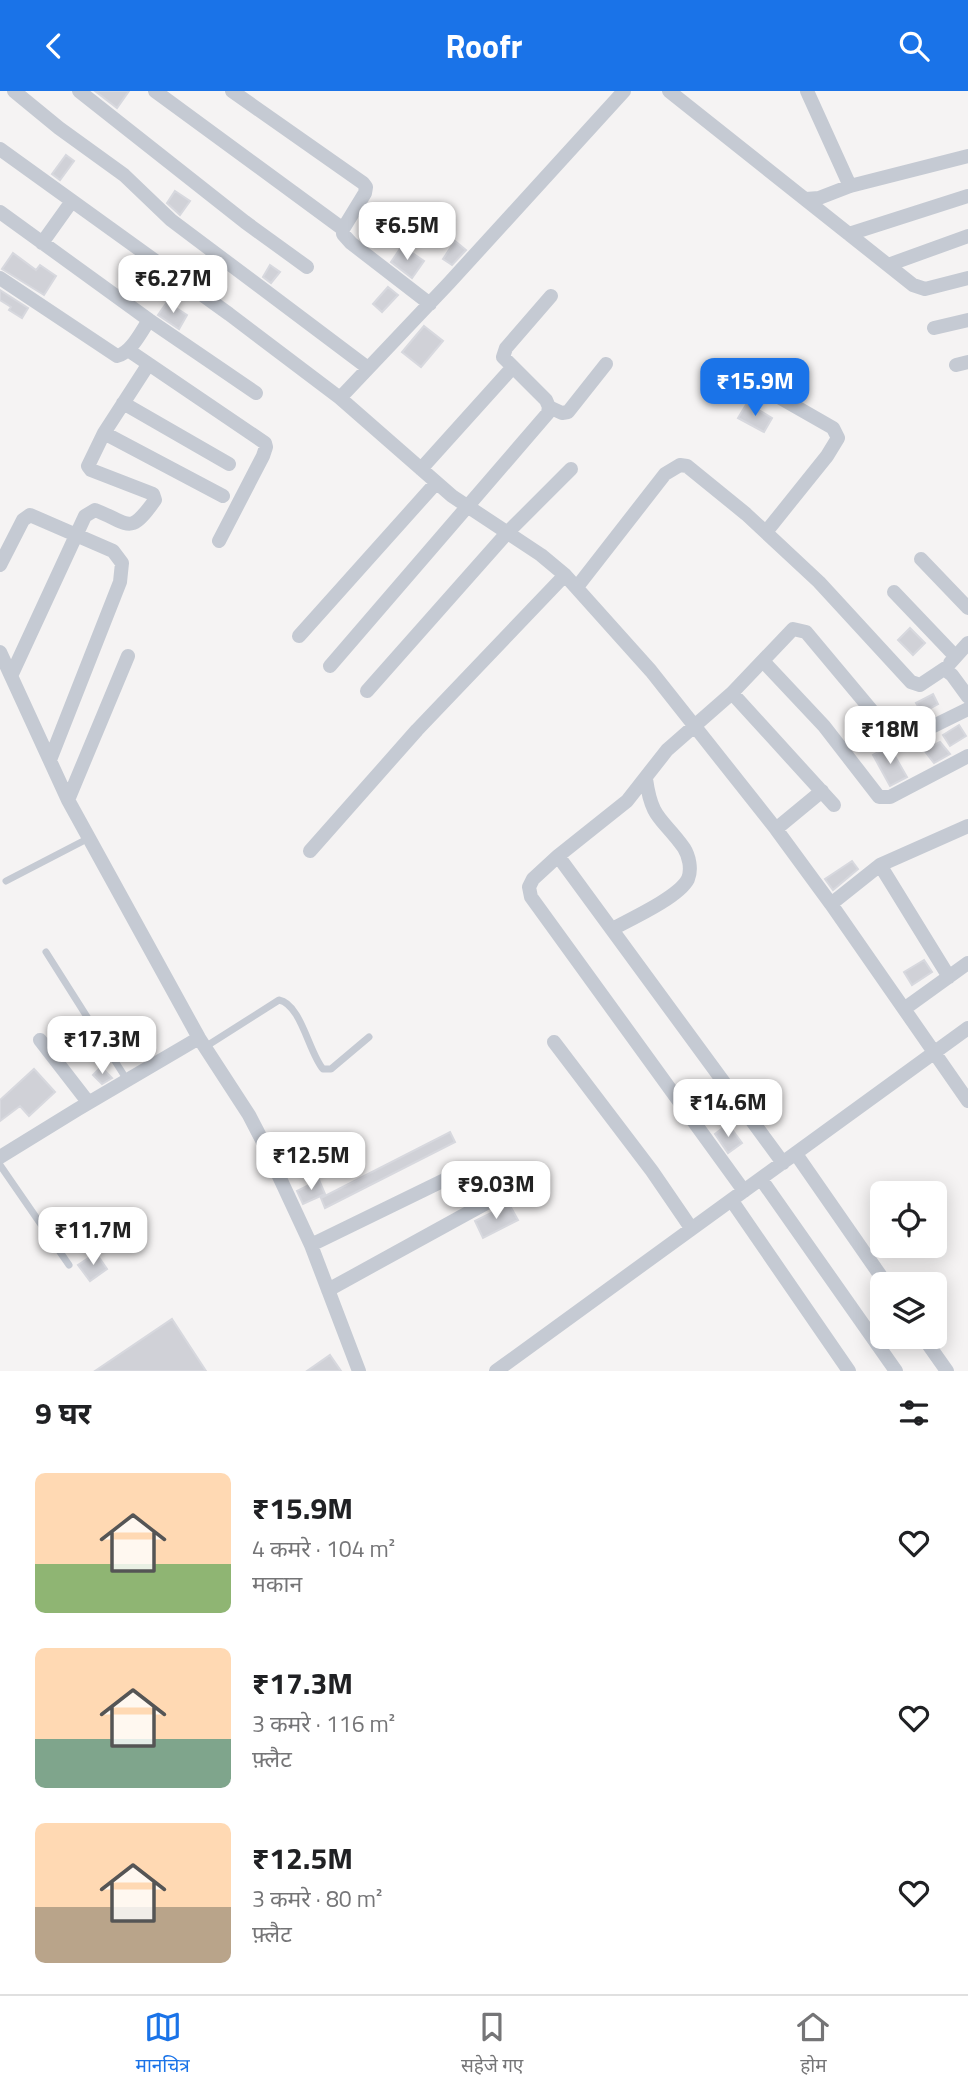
<!DOCTYPE html>
<html lang="hi">
<head>
<meta charset="utf-8">
<style>
	:root { --surface:#fff; --page:#f6f6f6; --text:#202124; --muted:#757577; --line:#e0e0e0; --accent:#1a73e8 }
	body { margin:0; font-family:"Titillium Web","Noto Sans Devanagari",sans-serif; background:var(--page); color:var(--text); height:100vh; display:flex; flex-direction:column; font-size:26px; white-space:nowrap }
	* { box-sizing:border-box; margin:0 }
	p { font-size:23px; color:var(--muted) }
	.icon { flex:none; width:38px; height:38px; fill:none; stroke:currentColor; stroke-width:2; stroke-linecap:round; stroke-linejoin:round }
	.map { position:relative; height:1280px; overflow:hidden }
	.drawer { display:flex; flex-direction:column; background:var(--surface); flex:1 }
	.drawer>* { flex:none }
	.buttons { position:absolute; left:870px; top:1090px; display:grid; gap:14px }
	.buttons a { display:grid; place-items:center; width:77px; height:77px; border-radius:10px; background:var(--surface); box-shadow:0 4px 18px #0003; font-size:35px }
	.price { position:absolute; translate:-50% -60px; padding:0 16px; border-radius:14px; background:#fff; color:#222; font-size:23px; line-height:46px; filter:drop-shadow(0 2px 4px #0008) }
	.price::after { content:''; position:absolute; left:50%; top:42px; width:21px; height:16px; margin-left:-10px; background:inherit; clip-path:polygon(0 0,100% 0,50% 100%) }
	.price.on { background:var(--accent); color:#fff }
	ul { padding:0; list-style:none }
	li { display:flex; align-items:center; gap:21px; height:175px; padding:0 35px }
	li span { display:grid; place-items:center; flex:none; width:196px; height:140px; border-radius:10px; color:#555 }
	li>.icon { margin-inline-start:auto }
	span .icon { width:84px; height:84px; fill:#fffc; stroke-width:1 }
	li b { font-size:30px }
	h2 { display:flex; justify-content:space-between; align-items:center; height:84px; padding:0 35px; font-size:30px }
	header { display:flex; justify-content:space-between; align-items:center; height:91px; padding:0 35px; background:var(--accent); color:#fff; font-size:32px; font-weight:700 }
	.tabs { display:flex; justify-content:space-around; align-items:center; height:98px; border-top:2px solid var(--line); background:var(--surface); font-size:19px; color:var(--muted) }
	.tabs a { display:grid; justify-items:center; gap:4px }
	.tabs .on { color:var(--accent) }
	.map>svg:first-child { display:block }
	.building { fill:#d0d1d7; stroke:#d7d8de; stroke-width:2 }
	.lines { fill:none; stroke-linecap:round; stroke-linejoin:round }
	.service { stroke:#c5cad3; stroke-width:7 }
	.minor { stroke:#c5cad3; stroke-width:14 }
</style>
</head>
<body>
<header><svg class="icon" aria-label="back" viewBox="0 0 24 24"><path d="M15 5l-7 7 7 7"/></svg>Roofr<svg class="icon" aria-label="search" viewBox="0 0 24 24"><circle cx="10" cy="10" r="6"/><path d="M15 15l6 6"/></svg></header>
<div class="map">
<svg width="968" height="1280" viewBox="0 0 968 1280">
	<rect width="100%" height="100%" fill="#f5f3f3"/>
	<path class="building" d="M95 0H129L117 17Z
		M66 64 74 70 60 89 52 83Z
		M175 100 190 110 180 124 167 112Z
		M455 150 466 159 452 174 443 168Z
		M402 155 424 170 412 187 391 171Z
		M13 162 36 179 40 174 56 185 44 204 2 178Z
		M270 174 280 181 271 192 263 186Z
		M388 196 398 204 382 221 373 213Z
		M0 199 28 217 22 227 9 219 11 216 0 209Z
		M167 211 187 224 179 238 158 224Z
		M424 235 443 250 421 276 402 261Z
		M747 312 772 327 764 341 738 327Z
		M910 537 925 552 913 564 898 549Z
		M933 603 938 613 922 622 916 612Z
		M912 618 917 626 900 636 896 627Z
		M959 634 966 645 950 655 943 644Z
		M940 651 950 663 934 672 924 659Z
		M889 655 907 686 890 695 873 664Z
		M852 770 858 778 833 799 825 788Z
		M924 869 932 881 912 894 904 881Z
		M101 976 112 987 102 993 93 984Z
		M34 978 55 1001 29 1025 20 1015 0 1030V1009Z
		M728 1033 742 1052 728 1062 715 1043Z
		M450 1041 455 1051 325 1117 321 1107Z
		M319 1089 325 1103 303 1113 297 1100Z
		M509 1113 518 1129 483 1147 475 1130Z
		M96 1162 107 1178 90 1190 78 1174Z
		M172 1228 206 1280H95Z
		M330 1264 341 1280H307Z"/>
	<g class="lines">
		<path class="service" d="M6 790 89 747
			M46 861 127 989
			M205 956 279 909C301 913 309 962 323 978H331L369 946
			M0 1074 69 1174"/>
		<path class="minor" d="M14 0 59 37 124 84 171 129 368 277
			M79 0 245 131 307 176
			M155 0 343 138
			M232 0 363 92 366 96 365 102 343 138V143L351 152 430 213
			M669 0 913 194 925 198 968 187
			M807 0 850 95
			M0 58 229 223 340 307 452 405 541 464 565 484 651 580 776 738 831 813 968 1010
			M806 108 819 107 850 95 968 65
			M0 121 149 229 256 302
			M849 143 968 105
			M42 152 72 110
			M888 174 968 145
			M0 187 117 265C131 262 141 241 149 229
			M934 237 968 229
			M128 259 265 352 266 356 263 365 219 450
			M956 274 968 271
			M742 285 833 337 838 347 827 365 766 441
			M340 307 449 192 624 0
			M123 312 229 373
			M549 316 562 322 568 321 606 273
			M104 342 223 405
			M421 378 512 277
			M921 468 968 517
			M0 474 23 429 30 424 113 460 122 472 120 491 50 669
			M577 496 665 383 680 374 687 375 746 423 819 491 911 591 920 594 944 578 952 584 968 606
			M894 501 955 565
			M299 545 436 392
			M0 561 68 709 199 947 249 1024 264 1053 311 1154 359 1280
			M763 570 824 635 879 706H890L968 665
			M950 572 968 552
			M330 575 548 322 549 316 546 309 503 266 506 257 551 205
			M11 585 85 425 95 419C131 433 129 445 155 409L153 403 91 379 88 375 104 342 148 274
			M367 600 507 442 571 378
			M732 602 834 714
			M68 709 128 565
			M776 738 822 700
			M310 760 417 639 565 484
			M558 765 783 1072
			M880 774 949 886
			M831 813 880 774 968 735
			M612 838C631 828 679 806 688 788 692 778 689 765 684 757 662 726 652 730 646 688
			M904 918 968 872
			M40 949 88 1011
			M554 951 652 1080 691 1137
			M796 1063 887 1194
			M0 1066 78 1018 199 947
			M761 1088 896 1280
			M744 1100 531 806 529 796 533 788 558 765 627 710 667 659 732 602 793 538 806 541 898 651 905 649 968 618
			M732 1110 849 1280
			M311 1154 467 1078
			M328 1199 488 1111
			M923 1246 947 1280
			M496 1280 968 937"/>
	</g>
</svg>
<div class="buttons">
<a><svg class="icon" aria-label="locate" viewBox="0 0 24 24"><circle cx="12" cy="12" r="6"/><path d="M12 2v4M12 18v4M2 12h4M18 12h4"/></svg></a>
<a><svg class="icon" aria-label="layers" viewBox="0 0 24 24"><path d="M12 4l9 5-9 5-9-5zM3 14l9 5 9-5"/></svg></a>
</div>
<b class="price" style="left:407px;top:171px">₹6.5M</b>
<b class="price" style="left:173px;top:224px">₹6.27M</b>
<b class="price on" style="left:755px;top:327px">₹15.9M</b>
<b class="price" style="left:890px;top:675px">₹18M</b>
<b class="price" style="left:102px;top:985px">₹17.3M</b>
<b class="price" style="left:728px;top:1048px">₹14.6M</b>
<b class="price" style="left:311px;top:1101px">₹12.5M</b>
<b class="price" style="left:496px;top:1130px">₹9.03M</b>
<b class="price" style="left:93px;top:1176px">₹11.7M</b>
</div>
<section class="drawer">
<h2>9 घर<svg class="icon" aria-label="filters" viewBox="0 0 24 24"><path d="M4 7h16M4 17h16"/><circle cx="9" cy="7" r="2"/><circle cx="15" cy="17" r="2"/></svg></h2>
<ul>
<li><span style="background:linear-gradient(#ffd9b3 65%,#8fb573 0)"><svg class="icon" aria-label="home" viewBox="0 0 24 24"><path d="M3 11l9-7 9 7M6 9v11h12V9"/></svg></span><div><b>₹15.9M</b><p>4 कमरे · 104 m²</p><p>मकान</p></div><svg class="icon" aria-label="heart" viewBox="0 0 24 24"><path d="M12 20l-8-8c-3-5 5-10 8-4 3-6 11-1 8 4z"/></svg></li>
<li><span style="background:linear-gradient(#ffd9b3 65%,#7fa58c 0)"><svg class="icon" aria-label="home" viewBox="0 0 24 24"><path d="M3 11l9-7 9 7M6 9v11h12V9"/></svg></span><div><b>₹17.3M</b><p>3 कमरे · 116 m²</p><p>फ़्लैट</p></div><svg class="icon" aria-label="heart" viewBox="0 0 24 24"><path d="M12 20l-8-8c-3-5 5-10 8-4 3-6 11-1 8 4z"/></svg></li>
<li><span style="background:linear-gradient(#ffd9b3 60%,#b9a48a 0)"><svg class="icon" aria-label="home" viewBox="0 0 24 24"><path d="M3 11l9-7 9 7M6 9v11h12V9"/></svg></span><div><b>₹12.5M</b><p>3 कमरे · 80 m²</p><p>फ़्लैट</p></div><svg class="icon" aria-label="heart" viewBox="0 0 24 24"><path d="M12 20l-8-8c-3-5 5-10 8-4 3-6 11-1 8 4z"/></svg></li>
</ul>
</section>
<nav class="tabs">
<a class="on"><svg class="icon" aria-label="map" viewBox="0 0 24 24"><path d="M3 6l6-2 6 2 6-2v14l-6 2-6-2-6 2zM9 4v14M15 6v14"/></svg>मानचित्र</a>
<a><svg class="icon" aria-label="saved" viewBox="0 0 24 24"><path d="M7 4h10v16l-5-4-5 4z"/></svg>सहेजे गए</a>
<a><svg class="icon" aria-label="home" viewBox="0 0 24 24"><path d="M3 11l9-7 9 7M6 9v11h12V9"/></svg>होम</a>
</nav>
</body>
</html>
